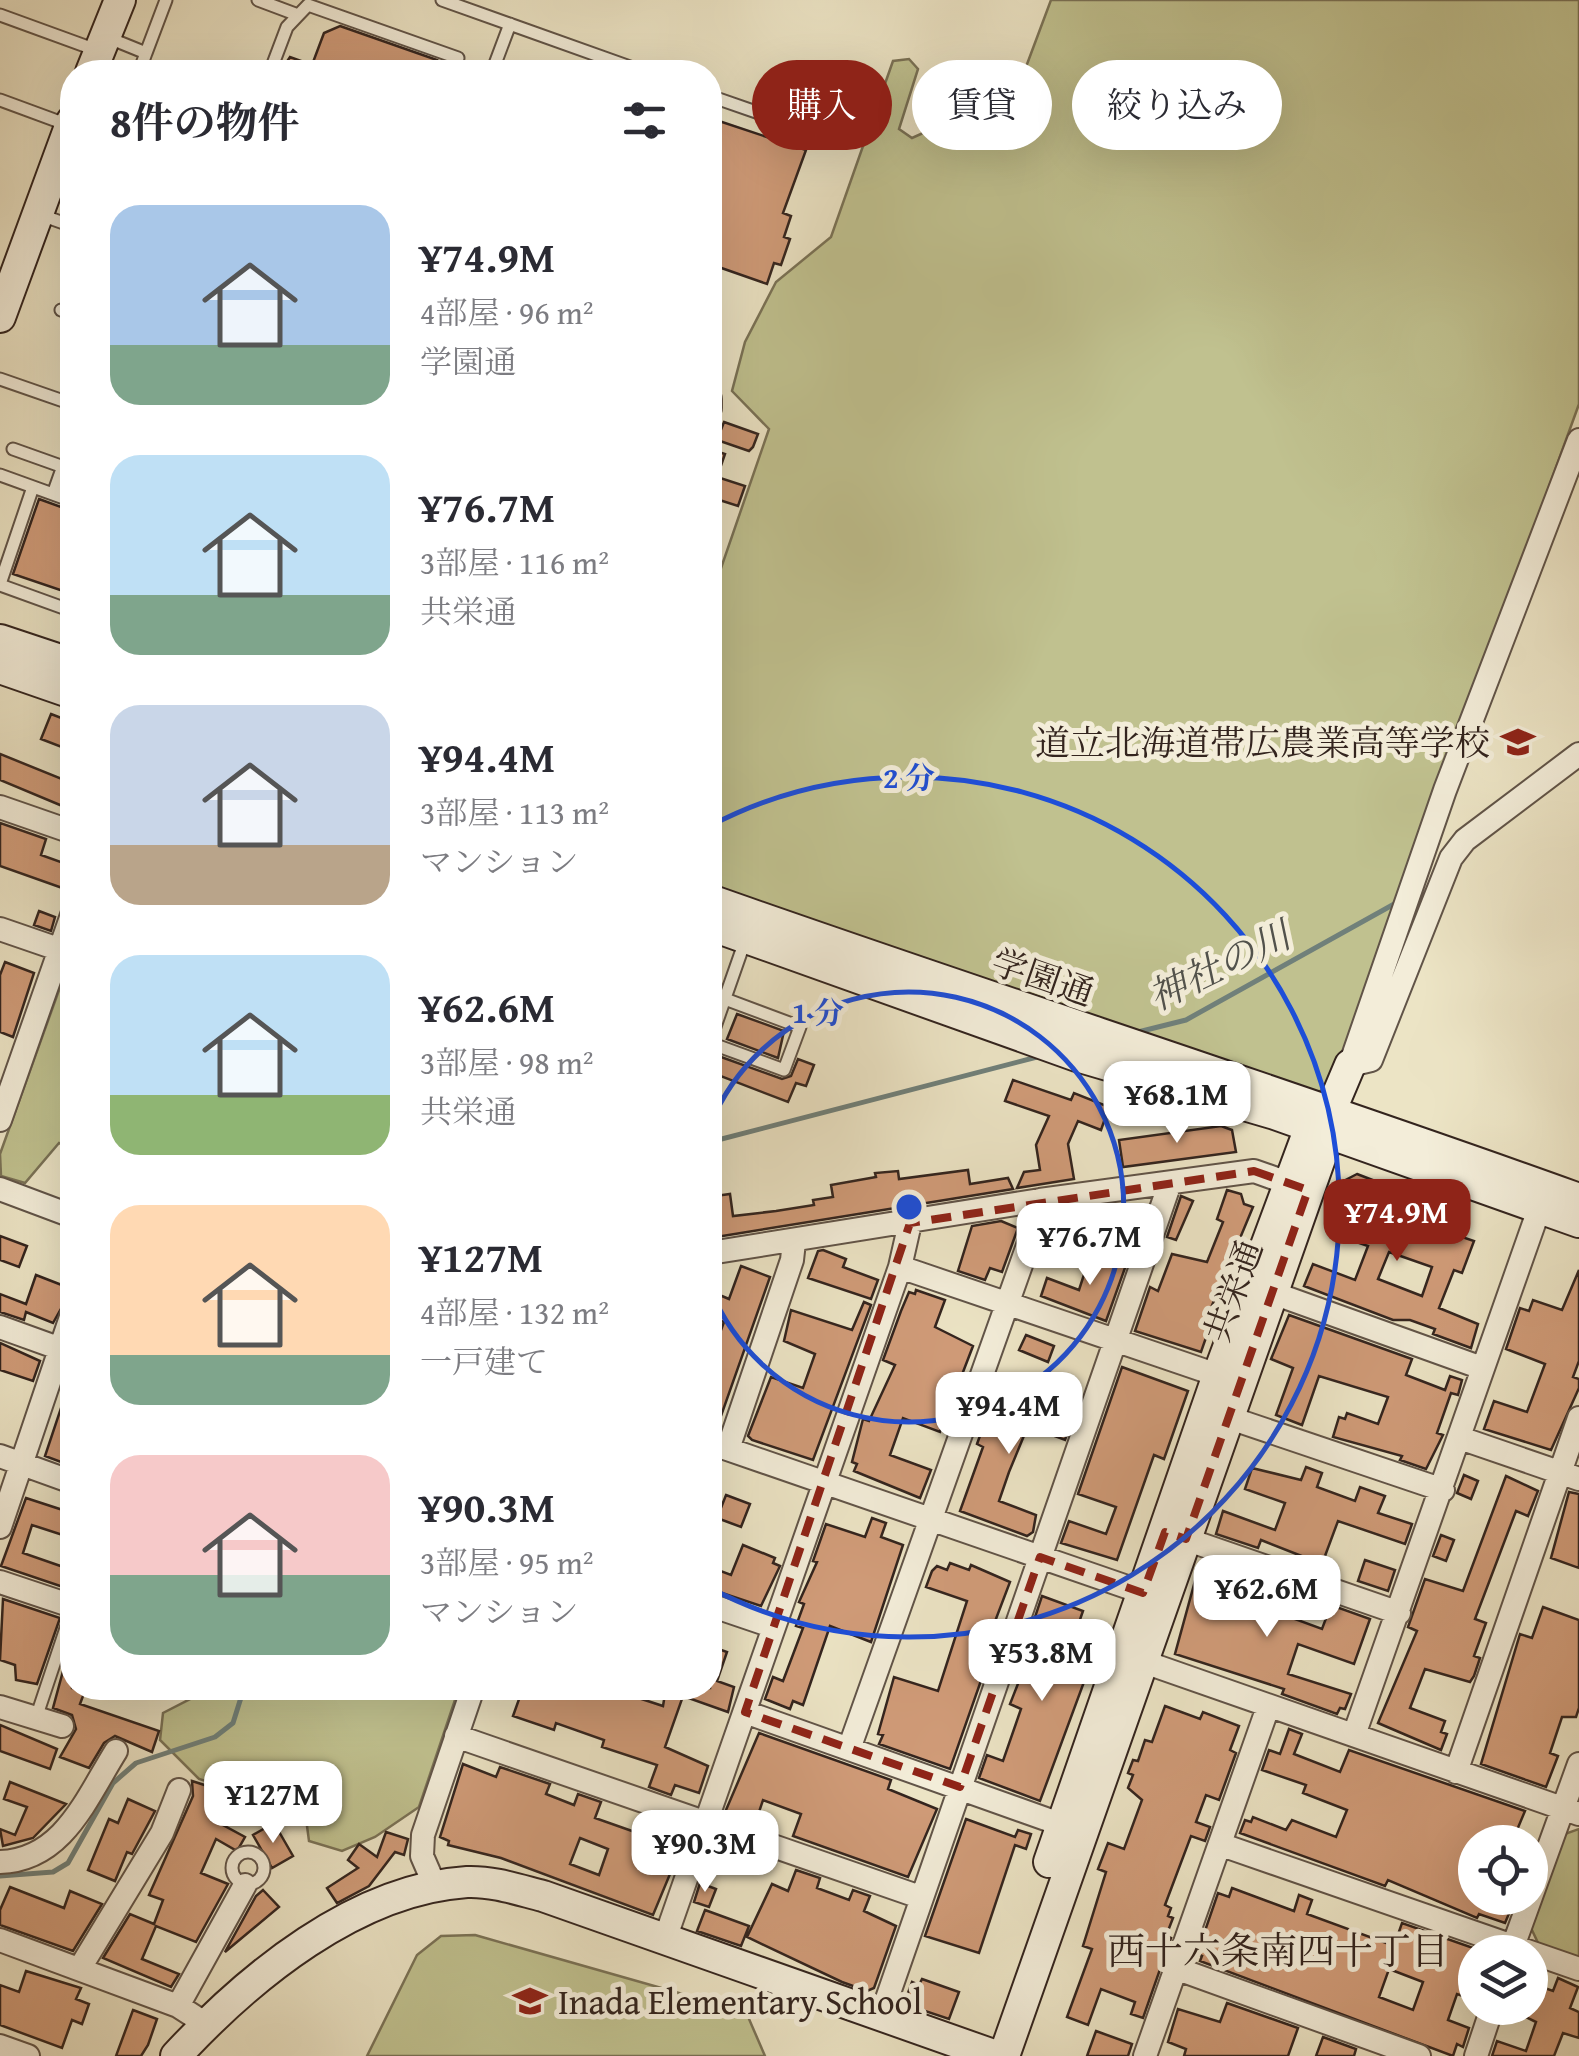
<!DOCTYPE html>
<html lang="ja">
<head>
<meta charset="utf-8">
<style>
	:root { --surface:#fff; --page:#f7f7f7; --text:#2b2b33; --muted:#7c7c81; --accent:#8f2418 }
	body { margin:0; font-family:"Gentium Book Plus","Noto Serif JP",serif; background:var(--page); color:var(--text); height:100vh; display:flex; flex-direction:column; font-size:38px; white-space:nowrap }
	* { box-sizing:border-box; margin:0 }
	p { font-size:32px; color:var(--muted) }
	.icon { flex:none; width:55px; height:55px; fill:none; stroke:currentColor; stroke-width:2; stroke-linecap:round; stroke-linejoin:round }
	.map { position:relative; flex:1; overflow:hidden }
	.side { position:absolute; left:60px; top:60px; width:662px; height:1640px; display:flex; flex-direction:column; background:var(--surface); border-radius:40px; box-shadow:0 10px 40px #0002 }
	.side>* { flex:none }
	.guide { position:absolute; left:752px; top:60px; width:675px; height:90px; display:flex; gap:20px }
	.buttons { position:absolute; left:1458px; top:1825px; display:grid; gap:20px }
	.buttons a { display:grid; place-items:center; width:90px; height:90px; border-radius:50%; background:var(--surface); box-shadow:0 10px 40px #0002; font-size:50px }
	.price { position:absolute; translate:-50% -85px; padding:0 22px; border-radius:20px; background:#fff; color:#222; font-size:32px; line-height:65px; filter:drop-shadow(0 2px 5px #0008) }
	.price::after { content:''; position:absolute; left:50%; top:60px; width:30px; height:22px; margin-left:-15px; background:inherit; clip-path:polygon(0 0,100% 0,50% 100%) }
	.price.current { background:var(--accent); color:#fff }
	ul { padding:0; list-style:none }
	li { display:flex; align-items:center; gap:30px; height:250px; padding:0 50px }
	li span { display:grid; place-items:center; flex:none; width:280px; height:200px; border-radius:30px; color:#555 }
	li>.icon { margin-inline-start:auto }
	span .icon { width:120px; height:120px; fill:#fffc; stroke-width:1 }
	li b { font-size:42px }
	h2 { display:flex; justify-content:space-between; align-items:center; height:120px; padding:0 50px; font-size:42px }
	.chip { padding:0 35px; border-radius:45px; background:var(--surface); box-shadow:0 10px 40px #0002; font-size:35px; line-height:90px }
	.chip.current { background:var(--accent); color:#fff }
	.map>svg:first-child { display:block }
	.green { fill:#c0c18f; stroke:#7a7256; stroke-width:2.5 }
	.lines { fill:none; stroke-linecap:round; stroke-linejoin:round }
	.stream { stroke:#70807a; stroke-width:5 }
	.building { fill:#d09b78; stroke:#33241e; stroke-width:2.5; fill-rule:evenodd }
	.lane-casing { stroke:#615448; stroke-width:15 }
	.street-casing { stroke:#615448; stroke-width:26 }
	.secondary-casing { stroke:#33241e; stroke-width:34 }
	.lane { stroke:#f3edd9; stroke-width:11 }
	.street { stroke:#f3edd9; stroke-width:22 }
	.secondary { stroke:#f3edd9; stroke-width:30 }
	.marked { fill:none; stroke:#8f2418; stroke-width:8; stroke-dasharray:20 12; stroke-linejoin:round }
	.ring { fill:none; stroke:#1d4ed8; stroke-width:5 }
	.labels { text-anchor:middle; dominant-baseline:central; stroke-width:10; stroke-linejoin:round; paint-order:stroke }
	.poi-label { font-size:35px; fill:#33241e; stroke:#f3edd9; text-anchor:end }
	.street-label { font-size:35px; fill:#33241e; stroke:#f3edd9 }
	.water-label { font-size:38px; font-style:italic; fill:#52524c; stroke:#f3edd9 }
	.neighbourhood-label { font-size:38px; fill:#33241e; stroke:#f3edd9 }
	.centre { fill:#1d4ed8; stroke:#f3edd9; stroke-width:5 }
	.ring-label { font-size:30px; text-anchor:middle; font-weight:bold; fill:#1d4ed8; stroke:#f3edd9; stroke-width:10; stroke-linejoin:round; paint-order:stroke }
</style>
</head>
<body>
<div class="map">
<svg width="1579" height="2056" viewBox="0 0 1579 2056">
	<rect width="100%" height="100%" fill="#ece4c5"/>
	<filter id="stains"><feTurbulence type="fractalNoise" baseFrequency=".002" numOctaves="4"/><feColorMatrix values="0 0 0 0 .2 0 0 0 0 .09 0 0 0 0 .02 0 0 0 .5 -.17"/></filter>
	<radialGradient id="worn" r=".72"><stop offset=".6" stop-color="#630" stop-opacity="0"/><stop offset="1" stop-color="#630" stop-opacity=".3"/></radialGradient>
	<path class="green" d="M1051 0H1579V404L1333 1082 1310 1098 710 888V600L769 429 732 391 745 342 776 282 831 237 893 61 909 59 918 69 899 129 912 138 1017 91Z
		M72 954V1148L59 1143 25 1183 1 1176 0 1154Z
		M194 1688H459L419 1807 375 1837 342 1851 309 1841 305 1811 199 1779 160 1740 163 1713 190 1699Z
		M1579 1829V1959L1539 1945 1531 1928 1562 1835Z
		M475 1935 746 2012 765 2056H367L417 1955 441 1936Z"/>
	<g class="lines">
		<path class="stream" d="M1134 1033 1186 1020 1396 903
			M710 1142 1041 1056
			M0 1876 53 1872 68 1863 113 1783 136 1763 215 1737 233 1723 244 1688"/>
	</g>
	<path class="building" d="M340 26 437 60 432 72H280L290 57 312 65 324 33Z
		M710 118 806 150 783 213 791 216 784 237 790 239 781 265 774 263 767 284 710 264V207L720 180 710 176Z
		M724 422 758 434 753 447 749 451 717 440Z
		M710 449 725 454 717 477 745 486 738 506 710 497Z
		M39 499 72 511V594L13 574Z
		M51 714 72 722V751L41 739Z
		M0 754 72 783V810L0 780Z
		M0 823 46 839 41 855 72 866 68 890 0 866Z
		M39 911 55 917 51 931 34 925Z
		M5 962 34 973 13 1037 0 1032V975Z
		M737 1014 784 1031 778 1058 727 1039Z
		M710 1053 782 1079 791 1076 798 1059 814 1065 806 1086 796 1083 788 1102 710 1072Z
		M1013 1080 1071 1100 1074 1093 1109 1107 1101 1130 1078 1121 1068 1144 1074 1179 1017 1188 1024 1172 1040 1170 1036 1145 1049 1116 1005 1101Z
		M1221 1126 1232 1130 1236 1152 1123 1167 1119 1140Z
		M968 1170 970 1184 1008 1178 1013 1189 710 1238V1210L717 1209 715 1196 730 1194 733 1216 776 1211 814 1205 813 1200 833 1197 831 1185 876 1177 875 1173 898 1171 899 1179Z
		M1357 1174 1396 1189 1386 1217 1431 1234 1433 1227 1474 1241 1462 1273 1454 1270 1439 1308 1478 1324 1471 1348 1433 1334 1435 1329 1410 1320H1393L1304 1286 1313 1264 1355 1280 1368 1246 1339 1236 1342 1227 1337 1225 1349 1191 1334 1186ZM1389 1252 1432 1267 1422 1296 1378 1279Z
		M1227 1190 1241 1194 1244 1204 1253 1207 1203 1327 1209 1329 1201 1352 1135 1331 1150 1287 1158 1291 1172 1254 1207 1262 1223 1222 1217 1219Z
		M1181 1196 1193 1201 1176 1240 1167 1237Z
		M1070 1212 1100 1223 1091 1247 1061 1235Z
		M1001 1221 1018 1228 1002 1272 990 1268 985 1280 958 1271 972 1226Z
		M0 1236 27 1246 19 1267 0 1260Z
		M823 1250 846 1259 843 1267 878 1280 871 1299 808 1278 818 1251Z
		M1091 1253 1126 1265 1106 1321 1041 1296 1047 1278 1079 1290Z
		M741 1266 770 1277 721 1416 710 1412V1360L724 1322 710 1317V1291L729 1299Z
		M1579 1270V1361L1573 1377 1579 1379V1388L1551 1450 1484 1429 1494 1401 1527 1412 1545 1364 1506 1349 1520 1308 1529 1311 1533 1300 1562 1310Z
		M36 1275 72 1289 53 1323 26 1312 24 1320 0 1312V1294L26 1304Z
		M916 1290 945 1300 935 1327 973 1346 940 1432 903 1418 890 1455 931 1470 920 1498 854 1471 857 1464 852 1462 863 1419 869 1421 895 1365 883 1360 901 1311 909 1292 915 1294Z
		M864 1302 871 1305 813 1460 752 1440 748 1436 771 1377 803 1388 815 1354 784 1341 791 1310 852 1330Z
		M1289 1315 1412 1359 1406 1375 1445 1390 1450 1376 1462 1380 1458 1395 1451 1393 1437 1433 1443 1435 1426 1469 1400 1460 1402 1456 1333 1437 1339 1417 1345 1419 1347 1413 1378 1424 1388 1397 1319 1376 1302 1425 1276 1415 1293 1368 1271 1359Z
		M1026 1335 1054 1346 1048 1362 1019 1350Z
		M0 1343 40 1361 33 1381 0 1370Z
		M1122 1367 1188 1391 1164 1459 1154 1455 1117 1560 1061 1543 1069 1521 1106 1534 1116 1507 1078 1494Z
		M1007 1390 1046 1405 1048 1400 1062 1404 1060 1410 1074 1415 1065 1440 1028 1426 1009 1472 999 1501 1036 1515 1033 1532 1027 1536 960 1511 983 1447 977 1444 988 1414 993 1416 1001 1392Z
		M61 1408 72 1412 69 1465 45 1456Z
		M1306 1467 1322 1473 1317 1487 1355 1501 1360 1487 1385 1496 1378 1513 1412 1524 1405 1544 1338 1521 1322 1564 1261 1540 1258 1548 1216 1534 1223 1511 1275 1530 1285 1503 1245 1489 1252 1468 1301 1480Z
		M1464 1475 1478 1481 1471 1499 1457 1493Z
		M1506 1476 1538 1491 1528 1516 1516 1511 1475 1619 1486 1623 1474 1656 1480 1658 1474 1676 1470 1682 1425 1669 1410 1708 1445 1721 1441 1732 1447 1734 1441 1750 1378 1723 1417 1631 1408 1627 1425 1579 1463 1591Z
		M1569 1492 1579 1494V1568L1551 1558Z
		M726 1495 750 1504 741 1527 717 1518Z
		M26 1498 72 1513V1538L32 1525 23 1553 72 1570V1590L1 1566Z
		M872 1518 886 1523 881 1537 903 1545 871 1642 830 1626 803 1705 793 1701 790 1709 765 1699 773 1677 783 1681 803 1628 796 1626 804 1604 799 1602 817 1562 813 1561 826 1524 865 1537Z
		M1441 1535 1454 1540 1446 1561 1433 1556Z
		M743 1545 775 1558 773 1563 780 1566 761 1606 710 1589V1567L731 1575Z
		M1365 1560 1395 1570 1388 1591 1358 1581Z
		M950 1563 969 1570 971 1565 1010 1582 983 1653 990 1655 950 1769 879 1744 883 1735 878 1734 894 1677 938 1691 967 1601 926 1587 932 1571 937 1566 947 1570Z
		M1195 1581 1241 1598 1244 1588 1250 1587 1263 1591 1266 1583 1281 1588 1273 1611 1322 1629 1331 1605 1370 1619 1354 1664 1298 1644 1288 1674 1351 1694 1345 1709 1340 1708 1337 1714 1282 1694 1284 1689 1175 1654Z
		M1042 1596 1083 1611 1068 1654 1091 1663 1040 1801 979 1778 987 1755 1003 1761 1021 1709 1010 1704 1041 1625 1033 1623Z
		M3 1599 60 1618 37 1684 16 1680 15 1665 0 1660Z
		M1543 1607 1579 1620V1708L1576 1717H1562L1550 1753 1558 1756 1546 1787 1481 1764 1520 1634 1532 1638Z
		M72 1638V1688H86L80 1704 159 1731 152 1752 115 1736 104 1743 89 1768 60 1757 76 1729 72 1715 53 1708Z
		M710 1646 727 1652 717 1681 734 1687 728 1712 683 1696 665 1747 708 1766 699 1793 675 1785 671 1795 649 1787 657 1765 602 1747 604 1740 556 1723 554 1730 513 1716 523 1688H589L605 1693 608 1688 663 1706 666 1688H710Z
		M1165 1706 1200 1719 1203 1712 1239 1726 1230 1750 1236 1753 1219 1800 1206 1795 1196 1822 1210 1827 1205 1841 1191 1836 1165 1905 1171 1908 1168 1916 1173 1918 1166 1936 1171 1938 1143 2018 1131 2014 1135 2002 1101 1989 1088 2025 1067 2017 1092 1949 1083 1946 1106 1872 1098 1869 1108 1843 1124 1849 1142 1800 1128 1788 1133 1775 1128 1773 1133 1760 1138 1761 1145 1740 1152 1742Z
		M0 1725 57 1749 50 1769 0 1751Z
		M1289 1729 1302 1734 1294 1754 1340 1772 1349 1750 1525 1811 1512 1842H1475V1898L1513 1904 1505 1923 1479 1914 1477 1918 1388 1880 1385 1886 1240 1833 1245 1820 1251 1822 1253 1817 1286 1830 1292 1820 1336 1837 1347 1810 1303 1793 1306 1785 1262 1770 1269 1750 1280 1754Z
		M759 1733 891 1780 888 1789 937 1809 908 1877 793 1836 801 1814 763 1800 756 1821 726 1810Z
		M463 1764 496 1777 500 1767 550 1784 546 1794 574 1805 578 1794 601 1802 595 1818 632 1831 642 1834 645 1828 674 1838 682 1845 653 1915 501 1858 448 1845 449 1841 440 1837ZM580 1838 608 1849 599 1875 570 1864Z
		M192 1781 226 1792 223 1825 245 1837 237 1851 216 1839 201 1873 228 1884 196 1942 156 1926 142 1959 179 1974 171 1987 103 1958 130 1914 154 1924 163 1900 149 1895 193 1796Z
		M10 1782 66 1804 33 1838 3 1846 0 1829 15 1835 27 1807 4 1799Z
		M128 1799 155 1811 132 1854 127 1852 115 1881 88 1870 109 1819 118 1823Z
		M966 1819 1015 1837 1018 1830 1031 1834 1026 1849 1015 1845 979 1953 925 1936Z
		M274 1823 293 1856 272 1868 253 1835Z
		M386 1832 408 1839 404 1855 395 1852 369 1886 337 1903 327 1888 358 1868 348 1860 359 1844 377 1857Z
		M796 1870 820 1878 817 1888 849 1900 853 1890 870 1896 864 1911 896 1926 874 1988 867 1991 842 1982 747 1937 772 1884 788 1891Z
		M700 1883 716 1889 709 1907 694 1902Z
		M10 1887 64 1908 70 1891 102 1904 73 1951 0 1925V1910Z
		M1232 1888 1294 1911 1299 1895 1312 1900 1307 1914 1394 1946 1402 1923 1476 1949 1468 1970 1475 1973V2000L1457 1994 1448 2020 1469 2028 1463 2047 1457 2044 1453 2056 1200 1961 1202 1956 1197 1954 1218 1893 1229 1897ZM1389 1969 1423 1982 1413 2010 1379 1997Z
		M263 1890 279 1907 225 1952 256 1896Z
		M705 1910 749 1926 741 1946 697 1931Z
		M26 1971 81 1988 76 1999 89 2004 82 2024 72 2020 62 2048 0 2025V1985L19 1992Z
		M1558 1978 1578 1987 1570 2008 1579 2012V2038L1563 2033 1554 2056H1492L1497 2041 1526 2051 1536 2022 1507 2008H1530V1983L1553 1991Z
		M922 1979 959 1992 949 2019 904 2004 912 1982 919 1985Z
		M1227 2003 1298 2028 1288 2056H1184L1186 2049 1168 2042 1178 2009 1220 2022Z
		M133 2010 157 2019 148 2045 141 2056H116Z
		M1096 2031 1132 2044 1128 2056H1087Z
		M1323 2037 1356 2049 1354 2056H1316Z"/>
	<g class="lines">
		<g class="lane-casing">
			<path id="lane" d="M258 0 298 15
				M442 0 644 72
				M0 15 99 51
				M109 38 146 53 166 0
				M139 72 146 53
				M270 72 287 27 308 5 458 58 453 72
				M492 72 510 24
				M710 96 825 136
				M0 100 68 125
				M41 215 72 226
				M61 310 72 314
				M0 379 72 404
				M13 449 72 470
				M0 475 72 501
				M53 494 63 466
				M0 584 33 487
				M0 585 72 611
				M710 1041 745 941
				M710 1043 784 1070 800 1027 725 999
				M36 1718 72 1610
				M232 1868a16 16 0 1 1 32 0a16 16 0 1 1-32 0Z"/>
		</g>
		<g class="street-casing">
			<path id="street" d="M710 399V408
				M0 807 72 832
				M0 929 61 950
				M1350 1065 1445 790 1579 440
				M1350 1065 1371 1060 1451 858 1465 840 1579 754
				M0 1120 72 915
				M0 1189 72 1216
				M710 1253 1040 1200 1254 1171 1305 1189
				M900 1267 1232 1380
				M1273 1293 1482 1368
				M0 1327 72 1353
				M1227 1417 1443 1490
				M1460 1438 1579 1479
				M710 1443 1156 1597
				M728 1449 792 1260 794 1242
				M0 1456 72 1482
				M0 1527 72 1314
				M1171 1534 1399 1613
				M0 1582 72 1606
				M710 1605 772 1626
				M1130 1657 1579 1814
				M0 1707 62 1726
				M745 1712 1074 1829
				M1354 1735 1544 1195
				M456 1736 920 1897
				M849 1749 1037 1220 1040 1200
				M1456 1772 1579 1418
				M1222 1845 1579 1969
				M0 1862C63 1860 86 1799 116 1751
				M435 1886 422 1856 423 1835 473 1688
				M665 1939 900 1267 910 1223
				M0 1940 178 2006 206 2024
				M1511 1952 1579 1764
				M80 1968 162 1833 179 1790
				M1175 1968 1419 2056
				M178 2006 245 1885
				M881 2016 1170 1183
				M0 2046 28 2056
				M1145 2056 1268 1707
				M1476 2056 1492 2008"/>
		</g>
		<g class="secondary-casing">
			<path id="secondary" d="M91 72 120 0
				M0 317 72 121
				M0 640 72 664
				M0 668 72 693
				M710 900C999 1002 1291 1095 1579 1199
				M710 925 1077 1056 1275 1114 1579 1222
				M1049 1862 1218 1375 1308 1133
				M176 2056C249 1977 356 1889 467 1882 493 1881 519 1890 543 1896L996 2056
				M1004 2056 1329 1133 1331 1110 1350 1065"/>
		</g>
		<use href="#lane" class="lane"/>
		<use href="#street" class="street"/>
		<use href="#secondary" class="secondary"/>
	</g>
	<path class="marked" d="M1254 1171 1308 1190 1186 1539 1165 1532 1143 1593 1040 1557 960 1787 745 1712 910 1223Z"/>
	<g class="ring">
		<path d="M710 1125A215 215 0 1 1 710 1289"/>
		<path d="M710 826A430 430 0 1 1 710 1588"/>
	</g>
	<defs>
		<g id="school-bare" transform="scale(2.7)"><path d="M0-5L7-2L0 1L-7-2ZM-4 1L0 2.5L4 1V4Q0 6-4 4Z" fill="#8f2418" stroke="#f3edd9" stroke-width="2.5" paint-order="stroke"/></g>
	</defs>
	<g fill-rule="evenodd">
		<use href="#school-bare" x="1518" y="742"/>
		<use href="#school-bare" x="530" y="2001"/>
	</g>
	<g class="labels">
		<g class="poi-label">
			<text x="1490" y="742">道立北海道帯広農業高等学校</text>
			<text x="558" y="2001" text-anchor="start">Inada Elementary School</text>
		</g>
		<g class="street-label">
			<text transform="translate(1043 977) rotate(19)">学園通</text>
			<text transform="translate(1233 1291) rotate(-70)">共栄通</text>
		</g>
		<g class="water-label">
			<text transform="translate(1219 965) rotate(-26)">神社の川</text>
		</g>
		<g class="neighbourhood-label">
			<text x="1278" y="1950">西十六条南四十丁目</text>
		</g>
	</g>
	<circle cx="909" cy="1207" r="15" class="centre"/>
	<g class="ring-label">
		<text x="909" y="788">2 分</text>
		<text x="818" y="1023">1 分</text>
	</g>
	<rect width="100%" height="100%" filter="url(#stains)"/>
	<rect width="100%" height="100%" fill="url(#worn)"/>
</svg>
<div class="buttons">
<a><svg class="icon" aria-label="locate" viewBox="0 0 24 24"><circle cx="12" cy="12" r="6"/><path d="M12 2v4M12 18v4M2 12h4M18 12h4"/></svg></a>
<a><svg class="icon" aria-label="layers" viewBox="0 0 24 24"><path d="M12 4l9 5-9 5-9-5zM3 14l9 5 9-5"/></svg></a>
</div>
<b class="price" style="left:1177px;top:1146px">¥68.1M</b>
<b class="price current" style="left:1397px;top:1264px">¥74.9M</b>
<b class="price" style="left:1090px;top:1288px">¥76.7M</b>
<b class="price" style="left:1009px;top:1457px">¥94.4M</b>
<b class="price" style="left:1267px;top:1640px">¥62.6M</b>
<b class="price" style="left:1042px;top:1704px">¥53.8M</b>
<b class="price" style="left:273px;top:1846px">¥127M</b>
<b class="price" style="left:705px;top:1895px">¥90.3M</b>
<div class="guide">
<a class="chip current">購入</a>
<a class="chip">賃貸</a>
<a class="chip">絞り込み</a>
</div>
<section class="side">
<h2>8件の物件<svg class="icon" aria-label="filters" viewBox="0 0 24 24"><path d="M4 7h16M4 17h16"/><circle cx="9" cy="7" r="2"/><circle cx="15" cy="17" r="2"/></svg></h2>
<ul>
<li><span style="background:linear-gradient(#a9c7e8 70%,#7fa58c 0)"><svg class="icon" aria-label="home" viewBox="0 0 24 24"><path d="M3 11l9-7 9 7M6 9v11h12V9"/></svg></span><div><b>¥74.9M</b><p>4部屋 · 96 m²</p><p>学園通</p></div></li>
<li><span style="background:linear-gradient(#bfe0f5 70%,#7fa58c 0)"><svg class="icon" aria-label="home" viewBox="0 0 24 24"><path d="M3 11l9-7 9 7M6 9v11h12V9"/></svg></span><div><b>¥76.7M</b><p>3部屋 · 116 m²</p><p>共栄通</p></div></li>
<li><span style="background:linear-gradient(#c9d6e8 70%,#b9a48a 0)"><svg class="icon" aria-label="home" viewBox="0 0 24 24"><path d="M3 11l9-7 9 7M6 9v11h12V9"/></svg></span><div><b>¥94.4M</b><p>3部屋 · 113 m²</p><p>マンション</p></div></li>
<li><span style="background:linear-gradient(#bfe0f5 70%,#8fb573 0)"><svg class="icon" aria-label="home" viewBox="0 0 24 24"><path d="M3 11l9-7 9 7M6 9v11h12V9"/></svg></span><div><b>¥62.6M</b><p>3部屋 · 98 m²</p><p>共栄通</p></div></li>
<li><span style="background:linear-gradient(#ffd9b3 75%,#7fa58c 0)"><svg class="icon" aria-label="home" viewBox="0 0 24 24"><path d="M3 11l9-7 9 7M6 9v11h12V9"/></svg></span><div><b>¥127M</b><p>4部屋 · 132 m²</p><p>一戸建て</p></div></li>
<li><span style="background:linear-gradient(#f6c9c9 60%,#7fa58c 0)"><svg class="icon" aria-label="home" viewBox="0 0 24 24"><path d="M3 11l9-7 9 7M6 9v11h12V9"/></svg></span><div><b>¥90.3M</b><p>3部屋 · 95 m²</p><p>マンション</p></div></li>
</ul>
</section>
</div>
</body>
</html>
